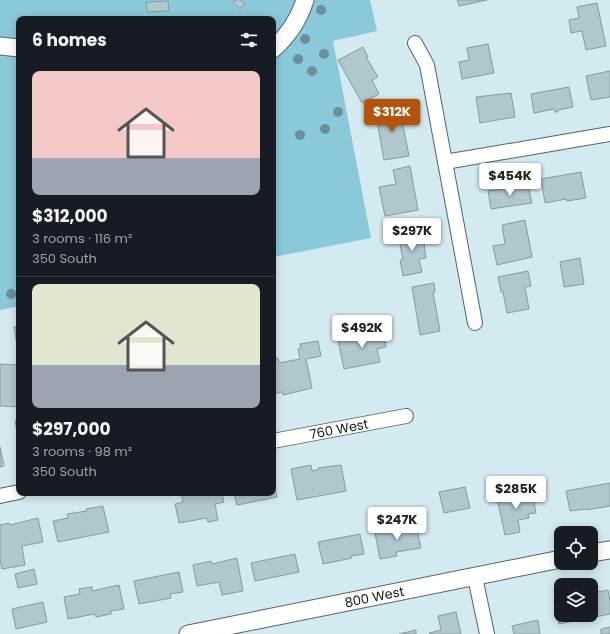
<!DOCTYPE html>
<html lang="en">
<head>
<meta charset="utf-8">
<style>
	:root { --surface:#171b24; --page:#20242c; --text:#f1f3f6; --muted:#9ea1a6; --line:#363941; --accent:#b45309 }
	body { margin:0; font-family:Poppins,sans-serif; background:var(--page); color:var(--text); height:100vh; display:flex; flex-direction:column; font-size:15px; white-space:nowrap }
	* { box-sizing:border-box; margin:0 }
	p { font-size:13px; color:var(--muted) }
	.icon { flex:none; width:22px; height:22px; fill:none; stroke:currentColor; stroke-width:2; stroke-linecap:round; stroke-linejoin:round }
	.map { position:relative; flex:1; overflow:hidden }
	.sheet { position:absolute; left:16px; top:16px; width:260px; height:480px; display:flex; flex-direction:column; background:var(--surface); border-radius:8px; box-shadow:0 2px 10px #0003 }
	.sheet>* { flex:none }
	.tools { position:absolute; left:554px; top:526px; display:grid; gap:8px }
	.tools a { display:grid; place-items:center; width:44px; height:44px; border-radius:8px; background:var(--surface); box-shadow:0 2px 10px #0003; font-size:20px }
	.price { position:absolute; translate:-50% -34px; padding:0 9px; border-radius:4px; background:#fff; color:#222; font-size:13px; line-height:26px; filter:drop-shadow(0 1px 2px #0008) }
	.price::after { content:''; position:absolute; left:50%; top:24px; width:12px; height:9px; margin-left:-6px; background:inherit; clip-path:polygon(0 0,100% 0,50% 100%) }
	.price.selected { background:var(--accent); color:#fff }
	ul { padding:0; list-style:none }
	li { display:grid; align-content:center; gap:8px; height:212px; padding:0 16px }
	li+li { border-top:1px solid var(--line) }
	li span { display:grid; place-items:center; height:124px; border-radius:8px; color:#555 }
	li>.icon { margin-inline-start:auto }
	span .icon { width:72px; height:72px; fill:#fffc; stroke-width:1 }
	li b { font-size:17px }
	h2 { display:flex; justify-content:space-between; align-items:center; height:48px; padding:0 16px; font-size:17px }
	.map>svg:first-child { display:block }
	.green { fill:#89c9d9 }
	.building { fill:#b0c7cd; stroke:#869ba1 }
	.lines { fill:none; stroke-linecap:round; stroke-linejoin:round }
	.minor-casing { stroke:#51656b; stroke-width:16 }
	.tertiary-casing { stroke:#51656b; stroke-width:19 }
	.minor { stroke:#fff; stroke-width:14 }
	.tertiary { stroke:#fff; stroke-width:17 }
	.tree { fill:#6d8f97 }
	.labels { text-anchor:middle; dominant-baseline:central; stroke-width:3; stroke-linejoin:round; paint-order:stroke }
	.street-label { font-size:13px; fill:#0b1416; stroke:#d3eaf0 }
</style>
</head>
<body>
<div class="map">
<svg width="610" height="634" viewBox="0 0 610 634">
	<rect width="100%" height="100%" fill="#d3eaf0"/>
	<path class="green" d="M0 0H370L377 31 333 41 371 238 273 257V19H19V306L0 310Z"/>
	<path class="building" d="M235 0H241L245 4 240 9 233 2Z
		M457 0H487L459 6Z
		M168 1 169 11 147 12 146 2Z
		M597 3 606 46 586 50 582 31 571 33 569 20 579 18 577 7Z
		M488 44 494 73 462 79 459 62 469 60 467 48Z
		M363 47 368 57H366L378 77 372 80 379 94 362 103 338 60Z
		M610 71V97L591 100 586 76Z
		M569 87 573 107 558 110V112H555L554 109 534 113 531 94Z
		M511 93 515 117 480 123 476 97Z
		M399 105 409 156 384 160 375 110Z
		M410 166 418 210 385 216 379 187 396 184 393 170Z
		M581 172 586 198 567 201 566 199 545 203 541 179Z
		M528 185 532 203 491 209 488 191Z
		M525 220 532 257 497 265 493 246 505 244 502 225Z
		M422 229 426 258 419 259 422 272 403 276 400 260H403L398 234Z
		M580 258 584 284 564 287 560 262Z
		M528 271 531 286 525 287 529 309 507 313 503 292H501L498 277Z
		M434 283 435 292H433L440 331 420 335 412 287Z
		M19 326V350L18 351 14 327Z
		M382 328 386 347 377 349 380 362 344 369 338 340 351 338 350 335 352 332H356L359 333V336L367 335 366 331Z
		M318 341 321 356 306 359 312 388 283 395 282 392 273 394V359L278 358 279 363 300 359 298 349 301 348 300 344Z
		M0 364 19 365V407L0 406Z
		M19 420V442L15 421Z
		M0 447 4 466 0 467Z
		M311 465 312 471 319 469 318 468 341 465 346 491 297 500 291 469Z
		M273 477 277 497 237 505 234 493H273Z
		M610 483V506L586 510 585 509 570 511 566 491Z
		M465 487 470 508 444 513 439 492Z
		M532 491 536 513 528 514 529 518 518 520 520 532 505 535 497 498Z
		M188 493H222L224 502 215 504 218 520 208 522 207 518 179 523 175 504 183 502 181 494Z
		M103 506 109 532 58 542 53 521 68 518 67 514 87 511 86 509Z
		M38 518 43 542 22 546 25 565 2 569 0 561V525L9 523 10 525Z
		M416 525 421 548 396 552 397 556 380 559 375 533Z
		M360 534 364 554 351 556 352 558 323 564 318 542Z
		M295 554 299 572 255 581 251 563Z
		M237 558 243 591 222 595 219 582 197 586 193 565 211 561 212 564Z
		M34 569 37 584 18 588 15 574Z
		M179 572 183 592 170 594 171 598 139 604 134 581Z
		M119 585 124 609 111 611V614L96 617 95 614 68 619 64 597 80 594 79 589 92 587V591Z
		M608 590 610 601V614L559 624 554 601 561 600V615H591V593Z
		M43 602 47 622 16 629 12 609Z
		M456 612 461 634H430L429 633 441 630 438 616Z
		M538 620 540 634H514L512 626Z
		M610 627V634H601V629Z
		M416 630V634H399Z"/>
	<g class="lines">
		<g class="minor-casing">
			<g id="minor">
				<path d="M415 43 427 65 475 323"/>
				<path d="M445 162 610 134"/>
				<path id="s1" d="M273 441 406 416"/>
				<path d="M0 496 19 492"/>
				<path d="M475 577 487 634"/>
			</g>
		</g>
		<g class="tertiary-casing">
			<g id="tertiary">
				<path d="M0 46 19 48"/>
				<path d="M273 49C288 36 299 19 305 0"/>
				<path d="M591 553 610 550"/>
				<path id="s2" d="M188 634 561 559"/>
			</g>
		</g>
		<use href="#minor" class="minor"/>
		<use href="#tertiary" class="tertiary"/>
	</g>
	<g class="tree">
		<circle cx="321" cy="10" r="5"/>
		<circle cx="305" cy="39" r="5"/>
		<circle cx="324" cy="54" r="5"/>
		<circle cx="298" cy="59" r="5"/>
		<circle cx="312" cy="71" r="5"/>
		<circle cx="338" cy="112" r="5"/>
		<circle cx="325" cy="129" r="5"/>
		<circle cx="300" cy="135" r="5"/>
		<circle cx="11" cy="294" r="5"/>
	</g>
	<g class="labels">
		<g class="street-label">
			<text stroke="none"><textPath href="#s1" startOffset="67">760 West</textPath></text>
			<text stroke="none"><textPath href="#s2" startOffset="190">800 West</textPath></text>
		</g>
	</g>
</svg>
<div class="tools">
<a><svg class="icon" aria-label="locate" viewBox="0 0 24 24"><circle cx="12" cy="12" r="6"/><path d="M12 2v4M12 18v4M2 12h4M18 12h4"/></svg></a>
<a><svg class="icon" aria-label="layers" viewBox="0 0 24 24"><path d="M12 4l9 5-9 5-9-5zM3 14l9 5 9-5"/></svg></a>
</div>
<b class="price selected" style="left:392px;top:133px">$312K</b>
<b class="price" style="left:510px;top:197px">$454K</b>
<b class="price" style="left:412px;top:252px">$297K</b>
<b class="price" style="left:362px;top:349px">$492K</b>
<b class="price" style="left:516px;top:510px">$285K</b>
<b class="price" style="left:397px;top:541px">$247K</b>
<section class="sheet">
<h2>6 homes<svg class="icon" aria-label="filters" viewBox="0 0 24 24"><path d="M4 7h16M4 17h16"/><circle cx="9" cy="7" r="2"/><circle cx="15" cy="17" r="2"/></svg></h2>
<ul>
<li><span style="background:linear-gradient(#f6c9c9 70%,#9aa5b1 0)"><svg class="icon" aria-label="home" viewBox="0 0 24 24"><path d="M3 11l9-7 9 7M6 9v11h12V9"/></svg></span><div><b>$312,000</b><p>3 rooms · 116 m²</p><p>350 South</p></div></li>
<li><span style="background:linear-gradient(#dfe7d0 65%,#9aa5b1 0)"><svg class="icon" aria-label="home" viewBox="0 0 24 24"><path d="M3 11l9-7 9 7M6 9v11h12V9"/></svg></span><div><b>$297,000</b><p>3 rooms · 98 m²</p><p>350 South</p></div></li>
</ul>
</section>
</div>
</body>
</html>
